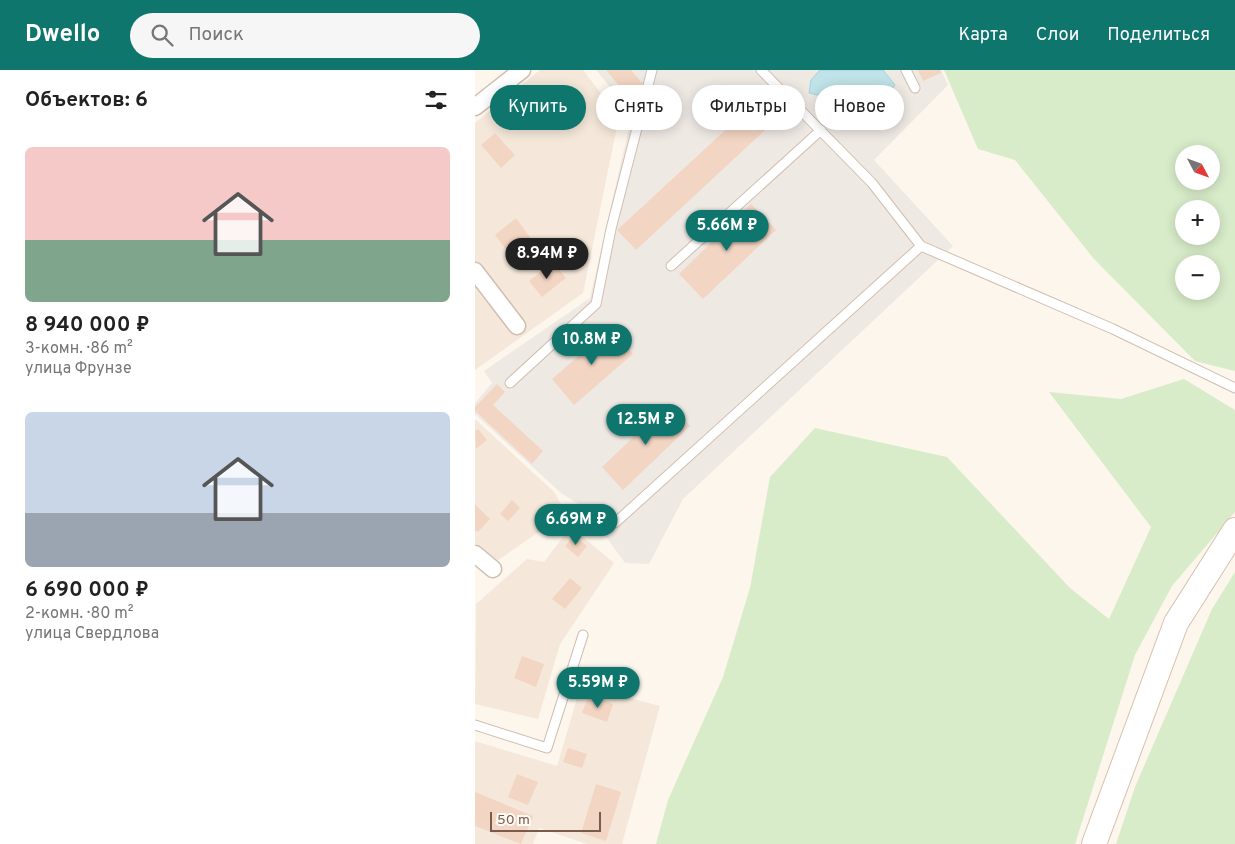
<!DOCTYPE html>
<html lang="ru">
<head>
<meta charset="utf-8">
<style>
	:root { --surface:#fff; --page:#f6f6f6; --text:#222; --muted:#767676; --accent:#0f766e }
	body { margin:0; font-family:Overpass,sans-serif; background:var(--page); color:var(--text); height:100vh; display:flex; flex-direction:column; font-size:19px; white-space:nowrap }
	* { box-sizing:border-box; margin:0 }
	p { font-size:16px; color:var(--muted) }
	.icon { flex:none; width:28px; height:28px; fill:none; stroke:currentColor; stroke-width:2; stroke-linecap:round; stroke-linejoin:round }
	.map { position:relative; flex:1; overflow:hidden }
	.drawer { display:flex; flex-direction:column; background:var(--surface); width:475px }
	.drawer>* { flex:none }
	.top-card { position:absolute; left:15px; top:15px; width:475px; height:45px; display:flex; gap:10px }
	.needle { width:32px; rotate:131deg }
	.controls { position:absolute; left:700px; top:75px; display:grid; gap:10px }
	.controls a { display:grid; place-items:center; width:45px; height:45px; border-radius:50%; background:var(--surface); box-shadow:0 2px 12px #0003; font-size:25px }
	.scale { position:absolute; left:15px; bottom:12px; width:111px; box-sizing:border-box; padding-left:5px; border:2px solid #7a5c4d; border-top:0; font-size:14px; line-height:18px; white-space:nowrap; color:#7a5c4d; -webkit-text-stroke:4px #fffaf3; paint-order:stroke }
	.price { position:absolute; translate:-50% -42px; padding:0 11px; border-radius:18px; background:var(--accent); color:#fff; font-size:16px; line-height:32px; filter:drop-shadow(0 1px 2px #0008) }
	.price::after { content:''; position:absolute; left:50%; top:30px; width:15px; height:11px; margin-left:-8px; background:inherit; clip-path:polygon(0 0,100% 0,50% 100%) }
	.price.current { background:#222; color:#fff }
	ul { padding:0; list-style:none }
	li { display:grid; align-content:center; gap:10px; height:265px; padding:0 25px }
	li span { display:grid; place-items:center; height:155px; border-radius:8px; color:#555 }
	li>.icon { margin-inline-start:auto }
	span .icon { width:90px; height:90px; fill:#fffc; stroke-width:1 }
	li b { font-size:21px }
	h2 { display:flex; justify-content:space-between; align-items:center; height:60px; padding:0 25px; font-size:21px }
	.chip { padding:0 18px; border-radius:22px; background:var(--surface); box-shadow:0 2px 12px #0003; font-size:18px; line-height:45px }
	.chip.current { background:var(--accent); color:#fff }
	header { display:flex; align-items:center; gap:30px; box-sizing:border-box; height:70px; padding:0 25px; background:var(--accent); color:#fff }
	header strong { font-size:24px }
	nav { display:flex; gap:28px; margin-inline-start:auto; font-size:18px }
	.search { width:350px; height:45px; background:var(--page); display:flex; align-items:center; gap:12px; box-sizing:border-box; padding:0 18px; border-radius:28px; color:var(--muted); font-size:19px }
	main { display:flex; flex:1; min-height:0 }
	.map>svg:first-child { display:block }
	.residential { fill:#f5e8da }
	.industrial { fill:#efe9e4 }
	.green { fill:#d8ecc9; fill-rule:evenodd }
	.water { fill:#bfe3e8; stroke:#a5d3da }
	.building { fill:#f3d5c3 }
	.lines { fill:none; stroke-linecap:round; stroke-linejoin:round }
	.lane-casing { stroke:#d1beb0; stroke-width:11 }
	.street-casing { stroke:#d1beb0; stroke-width:19 }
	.secondary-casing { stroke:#d6c0b0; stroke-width:26 }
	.lane { stroke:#fff; stroke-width:9 }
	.street { stroke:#fff; stroke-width:16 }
	.secondary { stroke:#fff; stroke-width:24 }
</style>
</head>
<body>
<header>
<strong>Dwello</strong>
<div class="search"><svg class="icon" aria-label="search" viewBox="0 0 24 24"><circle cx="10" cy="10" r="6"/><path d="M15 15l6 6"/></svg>Поиск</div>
<nav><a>Карта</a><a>Слои</a><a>Поделиться</a></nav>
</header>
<main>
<section class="drawer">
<h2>Объектов: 6<svg class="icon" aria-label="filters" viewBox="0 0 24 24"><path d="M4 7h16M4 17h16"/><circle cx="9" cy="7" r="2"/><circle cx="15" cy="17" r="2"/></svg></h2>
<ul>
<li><span style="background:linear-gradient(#f6c9c9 60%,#7fa58c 0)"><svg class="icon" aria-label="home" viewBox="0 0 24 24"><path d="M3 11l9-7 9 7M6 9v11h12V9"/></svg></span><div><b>8 940 000 ₽</b><p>3-комн. · 86 m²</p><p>улица Фрунзе</p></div></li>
<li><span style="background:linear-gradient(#c9d6e8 65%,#9aa5b1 0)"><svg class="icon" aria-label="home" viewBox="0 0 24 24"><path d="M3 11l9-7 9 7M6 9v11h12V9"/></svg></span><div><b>6 690 000 ₽</b><p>2-комн. · 80 m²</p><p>улица Свердлова</p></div></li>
</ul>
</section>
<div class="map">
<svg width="760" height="774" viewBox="0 0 760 774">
	<rect width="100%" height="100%" fill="#fdf6ec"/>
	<path class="residential" d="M65 0H108L144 47 108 223 0 300V53Z
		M0 349 79 422 91 443 22 491 0 473Z
		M96 457 139 493 85 574 63 649 0 634 1 534 52 489 69 492Z
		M106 615 185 636 147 774H112L64 758 58 774H0V671L82 696Z"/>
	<path class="industrial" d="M121 0H466L473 15 399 90 478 176 208 429 174 494 150 493 111 439 86 423 0 344V333L17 313 9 301 115 228 157 44Z"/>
	<path class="green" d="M469 0H760V301L720 291 619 189 540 90 503 79ZM709 84H736V111H709ZM709 139H736V166H709ZM709 194H736V221H709Z
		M709 309 760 340V442L697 516 660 585 600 774H181L193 730 248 607 275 518 295 407 340 358 472 387 595 518 634 549 676 457 574 322 646 329Z
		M760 502V774H641L660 717 737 539Z"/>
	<path class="water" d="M345 0H408L420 15 405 35H395L387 52 355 23 342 25 334 23 336 10Z"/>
	<path class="building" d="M131 0H156L168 14 153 26Z
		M443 0H465L466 3 448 11Z
		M68 22 82 39 64 53 50 36Z
		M284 29 302 49 161 180 142 160Z
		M20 63 40 85 26 98 6 75Z
		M276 134 301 160 228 229 204 204Z
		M41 148 57 170 36 186 20 165Z
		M78 192 91 208 67 227 54 211Z
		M136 258 158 284 99 335 77 309Z
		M22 314 30 322 18 335 68 381 57 394 0 341V337Z
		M194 333 215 356 148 420 127 397Z
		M3 359 12 370 1 379 0 361Z
		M37 430 45 438 33 451 25 444Z
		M0 434 15 449 3 462 0 460Z
		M99 465 112 476 103 487 90 476Z
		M95 508 107 518 90 539 77 529Z
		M47 586 69 594 61 617 39 608Z
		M114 625 138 634 132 652 107 643Z
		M93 678 112 684 107 698 88 692Z
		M42 704 63 712 53 735 33 727Z
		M121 714 146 722 131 771 106 763Z
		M0 722 58 746 46 774 0 756Z"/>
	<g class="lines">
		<g class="lane-casing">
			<path id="lane" d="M286 0 397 113 446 176
				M431 0 440 18
				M196 196 346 60
				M35 313 121 234 136 159 177 0
				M140 453 446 176 638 259 760 318
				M0 655 72 678 108 565"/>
		</g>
		<g class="street-casing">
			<path id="street" d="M0 37 47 0
				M0 201 42 256
				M0 484 18 499"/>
		</g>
		<g class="secondary-casing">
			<path id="secondary" d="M619 774 701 553 760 460"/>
		</g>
		<use href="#lane" class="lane"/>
		<use href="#street" class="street"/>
		<use href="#secondary" class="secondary"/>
	</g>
</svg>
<div class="controls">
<a><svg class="needle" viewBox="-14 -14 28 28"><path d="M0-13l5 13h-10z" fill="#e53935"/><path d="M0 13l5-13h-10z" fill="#767676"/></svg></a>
<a>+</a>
<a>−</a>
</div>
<div class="scale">50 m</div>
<b class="price" style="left:252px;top:182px">5.66M ₽</b>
<b class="price current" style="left:72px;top:210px">8.94M ₽</b>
<b class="price" style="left:117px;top:296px">10.8M ₽</b>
<b class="price" style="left:171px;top:376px">12.5M ₽</b>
<b class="price" style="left:101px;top:476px">6.69M ₽</b>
<b class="price" style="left:123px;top:639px">5.59M ₽</b>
<div class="top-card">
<a class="chip current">Купить</a>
<a class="chip">Снять</a>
<a class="chip">Фильтры</a>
<a class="chip">Новое</a>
</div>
</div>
</main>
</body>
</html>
